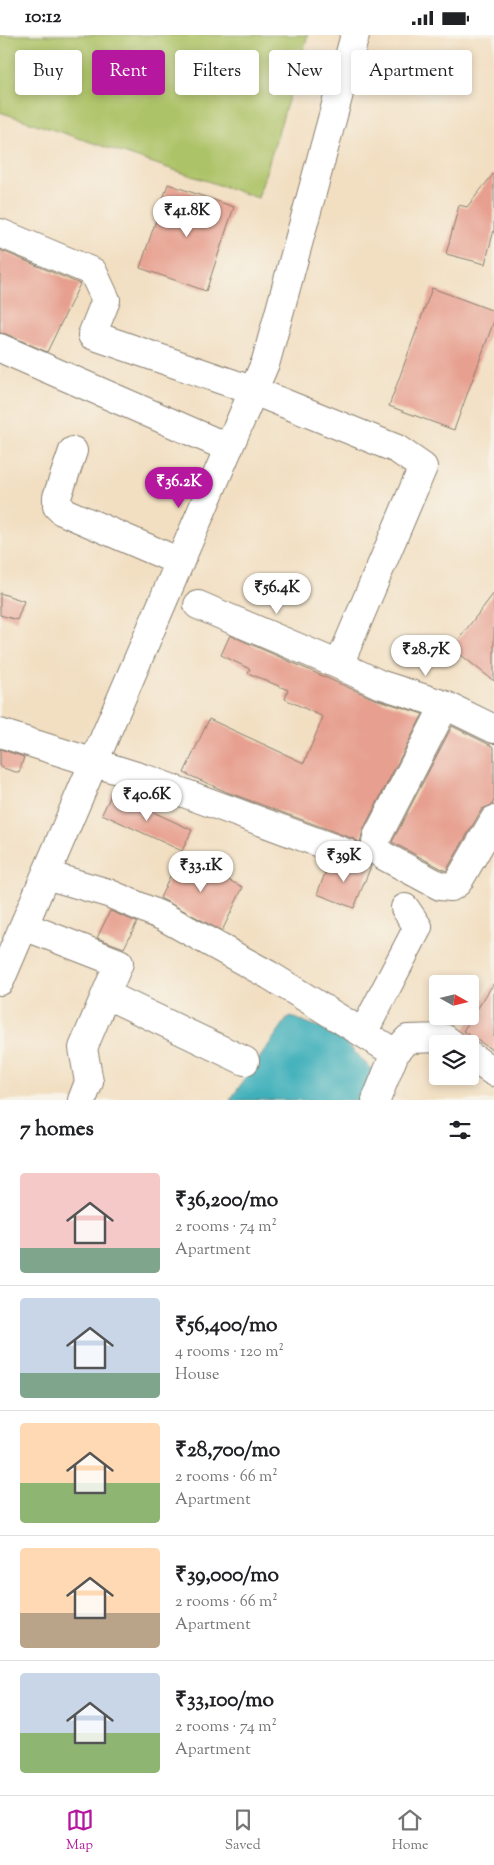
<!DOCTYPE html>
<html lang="en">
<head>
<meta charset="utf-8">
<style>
	:root { --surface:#fff; --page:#f6f6f6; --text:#202124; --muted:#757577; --line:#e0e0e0; --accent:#b5179e }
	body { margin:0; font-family:"Sorts Mill Goudy",serif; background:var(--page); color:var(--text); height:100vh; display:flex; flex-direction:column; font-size:19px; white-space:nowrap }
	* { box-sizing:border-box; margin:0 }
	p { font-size:16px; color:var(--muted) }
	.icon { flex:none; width:28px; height:28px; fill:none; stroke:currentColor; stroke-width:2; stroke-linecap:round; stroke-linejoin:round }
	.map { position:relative; height:1065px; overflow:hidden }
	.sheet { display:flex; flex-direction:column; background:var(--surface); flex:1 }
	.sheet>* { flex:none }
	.hud { position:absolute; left:15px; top:15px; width:465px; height:45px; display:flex; gap:10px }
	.needle { width:32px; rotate:98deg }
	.fabs { position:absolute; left:429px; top:940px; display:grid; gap:10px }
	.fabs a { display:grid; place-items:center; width:50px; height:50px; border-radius:5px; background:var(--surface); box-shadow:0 2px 8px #0003; font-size:25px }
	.price { position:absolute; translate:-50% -42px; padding:0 11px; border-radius:18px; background:#fff; color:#222; font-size:16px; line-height:32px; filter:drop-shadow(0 1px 2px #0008) }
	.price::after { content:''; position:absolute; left:50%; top:30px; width:15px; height:11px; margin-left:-8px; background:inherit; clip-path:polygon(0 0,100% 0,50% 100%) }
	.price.selected { background:var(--accent); color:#fff }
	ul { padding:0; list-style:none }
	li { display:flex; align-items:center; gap:15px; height:125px; padding:0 20px }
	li+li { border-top:1px solid var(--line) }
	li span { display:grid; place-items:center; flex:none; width:140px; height:100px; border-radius:5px; color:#555 }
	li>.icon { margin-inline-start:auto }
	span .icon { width:60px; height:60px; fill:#fffc; stroke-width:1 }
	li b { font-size:21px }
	h2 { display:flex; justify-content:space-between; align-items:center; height:60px; padding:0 20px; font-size:21px }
	.pill { padding:0 18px; border-radius:5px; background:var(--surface); box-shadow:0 2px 8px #0003; font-size:18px; line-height:45px }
	.pill.selected { background:var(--accent); color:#fff }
	.status { display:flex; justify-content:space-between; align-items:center; height:35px; padding:0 25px; background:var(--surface); direction:ltr }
	.status svg { height:14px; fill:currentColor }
	.tab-bar { display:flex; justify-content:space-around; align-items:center; height:70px; border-top:1px solid var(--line); background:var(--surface); font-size:14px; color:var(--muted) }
	.tab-bar a { display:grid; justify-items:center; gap:2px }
	.tab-bar .selected { color:var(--accent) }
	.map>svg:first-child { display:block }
	.green { fill:#adc367; stroke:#647042 }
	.water { fill:#40b0bb; stroke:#2e666c }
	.building { fill:#e7a090 }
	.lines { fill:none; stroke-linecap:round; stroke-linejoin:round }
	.minor-casing { stroke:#877e6f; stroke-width:30 }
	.minor { stroke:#fff; stroke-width:28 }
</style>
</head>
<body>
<div class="status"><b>10:12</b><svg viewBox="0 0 49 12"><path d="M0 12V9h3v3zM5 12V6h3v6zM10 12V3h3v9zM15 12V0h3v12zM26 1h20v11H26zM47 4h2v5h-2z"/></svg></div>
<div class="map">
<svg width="494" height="1065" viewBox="0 0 494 1065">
	<rect width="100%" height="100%" fill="#f7f3e8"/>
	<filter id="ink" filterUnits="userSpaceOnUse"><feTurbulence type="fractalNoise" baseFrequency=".02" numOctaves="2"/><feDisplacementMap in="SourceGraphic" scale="10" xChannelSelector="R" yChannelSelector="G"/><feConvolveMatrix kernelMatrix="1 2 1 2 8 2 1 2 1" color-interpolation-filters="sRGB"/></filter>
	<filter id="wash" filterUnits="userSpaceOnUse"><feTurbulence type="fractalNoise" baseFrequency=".0096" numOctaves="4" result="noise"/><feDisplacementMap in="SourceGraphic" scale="20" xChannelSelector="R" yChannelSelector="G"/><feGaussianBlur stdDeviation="1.12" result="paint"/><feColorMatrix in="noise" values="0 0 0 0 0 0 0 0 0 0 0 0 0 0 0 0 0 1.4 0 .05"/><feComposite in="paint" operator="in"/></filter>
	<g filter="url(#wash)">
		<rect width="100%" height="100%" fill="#f2dfc2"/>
		<path class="green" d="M0 0H308L258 163 0 77Z"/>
		<path class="water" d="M289 981 337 999 372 1035 375 1063 373 1065H230Z"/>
		<g id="blocks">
			<path class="building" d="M494 138V195L485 229 446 219 459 170 467 172Z
				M168 149 234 172 206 256 140 233Z
				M0 215 80 249 47 317 6 299 0 298Z
				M432 253 494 276V286L454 395 389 371Z
				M0 558 24 566 17 585 0 580Z
				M494 558V646L452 613Z
				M230 600 372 663 423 679 363 795 360 808 354 804 227 757 184 738 209 684 304 728 323 682 285 664 288 655 248 638 250 634 221 620Z
				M452 691 494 712V765L492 770 482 774 446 836 392 807Z
				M0 714 24 722 19 738 0 732Z
				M112 758 192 795 182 816 102 779Z
				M179 822 243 852 222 896 160 863Z
				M364 824 371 831 354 873 317 859 329 828 351 834 359 831Z
				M110 876 137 887 124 913 97 903Z
				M494 948V1016L463 996Z"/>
		</g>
	</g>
	<g filter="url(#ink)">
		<use href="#blocks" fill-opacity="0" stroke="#877e6f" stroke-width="1"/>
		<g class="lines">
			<g class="minor-casing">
				<path id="minor" d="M0 198 93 237 106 265 92 300 254 356 397 414 423 432 339 630
					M0 313 229 413
					M73 416 57 462V471L62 476 180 527
					M198 570 339 630 379 649 445 670 494 694
					M445 670 377 802 375 814 384 821 440 851 451 852 458 847 494 785
					M0 698 146 744 349 819
					M46 840 108 858 164 882 269 940 395 1018
					M24 891 119 928 83 1013 89 1047 82 1065
					M0 946 266 326 355 0
					M107 960 245 1026
					M363 998 418 892 405 873
					M470 1021 494 1037
					M376 1065 395 1018 408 1004 444 1003 452 1009"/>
			</g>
			<use href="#minor" class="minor"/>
		</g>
	</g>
</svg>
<div class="fabs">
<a><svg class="needle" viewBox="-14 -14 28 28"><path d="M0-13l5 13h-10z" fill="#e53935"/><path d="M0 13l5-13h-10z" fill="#757577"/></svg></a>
<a><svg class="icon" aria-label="layers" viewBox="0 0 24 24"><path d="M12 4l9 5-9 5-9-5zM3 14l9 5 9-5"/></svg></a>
</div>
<b class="price" style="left:187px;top:203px">₹41.8K</b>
<b class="price selected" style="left:179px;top:474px">₹36.2K</b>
<b class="price" style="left:277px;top:580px">₹56.4K</b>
<b class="price" style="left:426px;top:642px">₹28.7K</b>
<b class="price" style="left:147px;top:787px">₹40.6K</b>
<b class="price" style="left:344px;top:848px">₹39K</b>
<b class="price" style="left:201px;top:858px">₹33.1K</b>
<div class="hud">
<a class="pill">Buy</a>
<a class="pill selected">Rent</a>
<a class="pill">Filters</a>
<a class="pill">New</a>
<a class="pill">Apartment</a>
</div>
</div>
<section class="sheet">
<h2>7 homes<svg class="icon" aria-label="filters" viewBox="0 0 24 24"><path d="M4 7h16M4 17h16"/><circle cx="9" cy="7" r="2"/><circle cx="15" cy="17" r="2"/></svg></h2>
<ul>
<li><span style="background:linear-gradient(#f6c9c9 75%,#7fa58c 0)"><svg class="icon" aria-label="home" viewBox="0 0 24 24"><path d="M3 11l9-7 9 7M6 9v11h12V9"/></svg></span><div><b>₹36,200/mo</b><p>2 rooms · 74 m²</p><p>Apartment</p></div></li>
<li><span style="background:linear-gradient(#c9d6e8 75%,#7fa58c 0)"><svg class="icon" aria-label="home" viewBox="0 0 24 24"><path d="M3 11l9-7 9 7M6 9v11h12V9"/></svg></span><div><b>₹56,400/mo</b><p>4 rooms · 120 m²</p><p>House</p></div></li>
<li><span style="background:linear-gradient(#ffd9b3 60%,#8fb573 0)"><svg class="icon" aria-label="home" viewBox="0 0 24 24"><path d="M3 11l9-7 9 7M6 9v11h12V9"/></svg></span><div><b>₹28,700/mo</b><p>2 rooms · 66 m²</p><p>Apartment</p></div></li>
<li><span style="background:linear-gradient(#ffd9b3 65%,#b9a48a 0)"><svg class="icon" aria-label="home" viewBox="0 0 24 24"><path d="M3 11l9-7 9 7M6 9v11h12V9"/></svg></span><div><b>₹39,000/mo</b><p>2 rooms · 66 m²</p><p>Apartment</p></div></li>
<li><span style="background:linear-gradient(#c9d6e8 60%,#8fb573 0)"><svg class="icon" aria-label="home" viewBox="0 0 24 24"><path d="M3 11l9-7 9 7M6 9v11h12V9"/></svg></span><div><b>₹33,100/mo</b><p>2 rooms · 74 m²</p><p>Apartment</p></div></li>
</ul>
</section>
<nav class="tab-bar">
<a class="selected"><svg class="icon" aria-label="map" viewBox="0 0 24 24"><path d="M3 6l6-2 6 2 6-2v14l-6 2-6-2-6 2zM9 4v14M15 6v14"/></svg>Map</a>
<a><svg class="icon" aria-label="saved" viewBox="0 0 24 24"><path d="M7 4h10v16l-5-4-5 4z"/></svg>Saved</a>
<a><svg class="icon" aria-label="home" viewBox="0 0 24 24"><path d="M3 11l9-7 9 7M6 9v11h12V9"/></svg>Home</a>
</nav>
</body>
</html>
